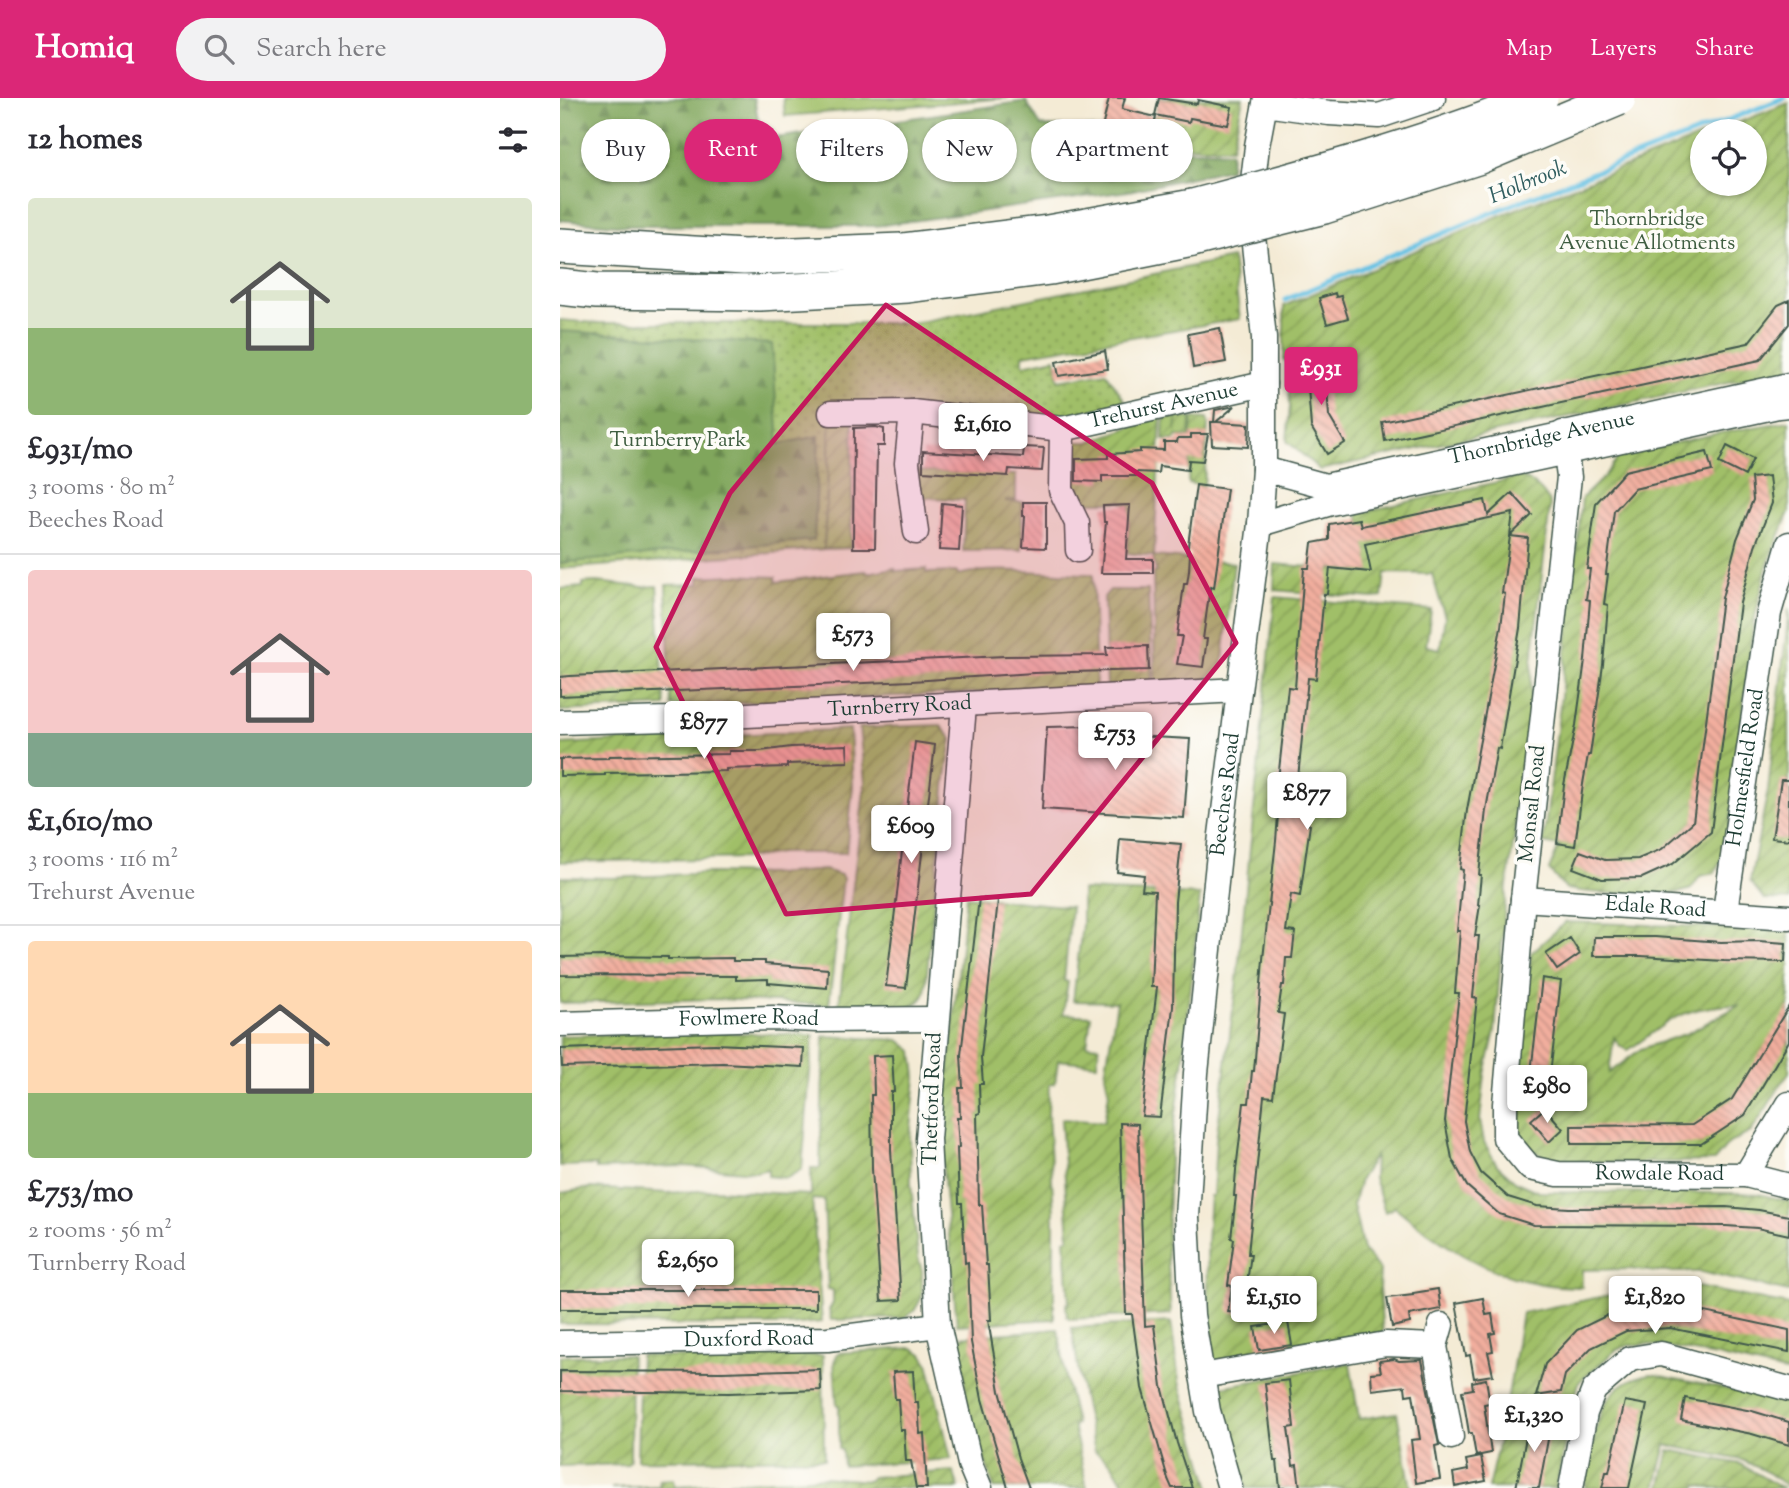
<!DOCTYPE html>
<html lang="en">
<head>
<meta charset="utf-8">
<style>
	:root { --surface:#fff; --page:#f2f2f3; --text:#2b2b33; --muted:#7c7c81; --line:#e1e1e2; --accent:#db2777 }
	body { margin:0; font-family:"Sorts Mill Goudy",serif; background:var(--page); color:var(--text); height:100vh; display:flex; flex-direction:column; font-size:26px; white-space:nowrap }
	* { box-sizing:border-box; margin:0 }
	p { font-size:23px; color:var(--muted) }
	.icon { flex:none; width:38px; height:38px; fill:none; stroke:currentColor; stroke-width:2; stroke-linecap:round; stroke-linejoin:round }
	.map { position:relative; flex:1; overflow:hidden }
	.panel { display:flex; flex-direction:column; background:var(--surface); width:560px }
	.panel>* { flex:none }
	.top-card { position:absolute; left:21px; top:21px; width:665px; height:63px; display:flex; gap:14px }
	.fabs { position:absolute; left:1130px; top:21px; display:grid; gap:14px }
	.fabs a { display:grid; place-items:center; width:77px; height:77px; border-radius:50%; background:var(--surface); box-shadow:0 2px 5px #0004; font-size:35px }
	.price { position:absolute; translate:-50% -60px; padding:0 16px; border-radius:7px; background:#fff; color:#222; font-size:23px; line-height:46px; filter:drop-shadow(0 2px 4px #0008) }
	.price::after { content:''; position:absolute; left:50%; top:42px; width:21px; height:16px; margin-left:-10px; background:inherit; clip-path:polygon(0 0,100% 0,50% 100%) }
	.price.active { background:var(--accent); color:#fff }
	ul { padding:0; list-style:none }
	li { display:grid; align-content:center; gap:14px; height:371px; padding:0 28px }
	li+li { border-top:2px solid var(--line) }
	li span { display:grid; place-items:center; height:217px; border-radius:7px; color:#555 }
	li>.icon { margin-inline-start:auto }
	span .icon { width:126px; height:126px; fill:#fffc; stroke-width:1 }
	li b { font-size:30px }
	h2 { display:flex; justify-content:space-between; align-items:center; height:84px; padding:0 28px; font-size:30px }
	.tag { padding:0 24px; border-radius:32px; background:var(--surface); box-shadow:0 2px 5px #0004; font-size:24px; line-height:63px }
	.tag.active { background:var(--accent); color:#fff }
	header { display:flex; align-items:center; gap:42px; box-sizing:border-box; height:98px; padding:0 35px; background:var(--accent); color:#fff }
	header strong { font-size:33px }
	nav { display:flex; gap:38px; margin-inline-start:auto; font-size:24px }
	.search { width:490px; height:63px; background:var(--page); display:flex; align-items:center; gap:18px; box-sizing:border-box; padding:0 24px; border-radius:38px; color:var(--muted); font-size:26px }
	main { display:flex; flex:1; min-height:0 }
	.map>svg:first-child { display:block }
	.grass { fill:url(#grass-dots); stroke:#607e4e; stroke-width:2 }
	.forest { fill:url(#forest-firs); stroke:#507248; stroke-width:2 }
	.garden { fill:url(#garden-furrows); stroke:#607e4e; stroke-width:2; fill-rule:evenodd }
	.pitch { fill:#a0bf67; stroke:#607e4e; stroke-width:2 }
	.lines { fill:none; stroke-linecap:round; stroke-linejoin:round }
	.stream { stroke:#65c1e3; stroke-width:5 }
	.building { fill:url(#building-back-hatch) }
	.minor-casing { stroke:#3f574c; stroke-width:27 }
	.highway-casing { stroke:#3f574c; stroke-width:38 }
	.minor { stroke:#fff; stroke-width:24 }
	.highway { stroke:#fff; stroke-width:35 }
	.highway-bridge-casing { stroke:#3f574c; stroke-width:38; stroke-linecap:butt }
	.highway-bridge { stroke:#fff; stroke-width:35 }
	.marked { fill:#c2185b; fill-opacity:0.2; stroke:#c2185b; stroke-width:5; stroke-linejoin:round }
	.labels { text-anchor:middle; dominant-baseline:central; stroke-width:7; stroke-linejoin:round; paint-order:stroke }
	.park-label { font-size:21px; fill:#3f5e41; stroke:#fdfcf7 }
	.street-label { font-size:21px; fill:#1f3d34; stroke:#fdfcf7 }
	.water-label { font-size:23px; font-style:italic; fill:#305e60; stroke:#fdfcf7 }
</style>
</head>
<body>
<header>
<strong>Homiq</strong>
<div class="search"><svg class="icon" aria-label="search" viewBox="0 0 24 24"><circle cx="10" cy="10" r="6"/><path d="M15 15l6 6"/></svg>Search here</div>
<nav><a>Map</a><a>Layers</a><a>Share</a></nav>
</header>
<main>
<section class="panel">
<h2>12 homes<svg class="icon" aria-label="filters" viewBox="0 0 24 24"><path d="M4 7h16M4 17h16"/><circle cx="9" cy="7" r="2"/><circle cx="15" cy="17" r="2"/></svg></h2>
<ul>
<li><span style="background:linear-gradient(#dfe7d0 60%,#8fb573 0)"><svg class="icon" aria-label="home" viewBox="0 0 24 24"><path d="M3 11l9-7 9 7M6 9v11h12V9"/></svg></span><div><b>£931/mo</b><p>3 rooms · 80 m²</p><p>Beeches Road</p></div></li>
<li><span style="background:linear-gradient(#f6c9c9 75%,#7fa58c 0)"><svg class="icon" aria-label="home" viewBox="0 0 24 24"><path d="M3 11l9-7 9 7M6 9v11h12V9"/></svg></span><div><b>£1,610/mo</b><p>3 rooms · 116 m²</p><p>Trehurst Avenue</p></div></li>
<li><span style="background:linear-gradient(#ffd9b3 70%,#8fb573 0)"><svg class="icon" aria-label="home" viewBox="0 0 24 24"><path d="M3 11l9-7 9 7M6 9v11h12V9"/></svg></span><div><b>£753/mo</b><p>2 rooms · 56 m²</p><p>Turnberry Road</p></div></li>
</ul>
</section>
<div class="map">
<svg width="1229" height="1390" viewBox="0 0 1229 1390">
	<defs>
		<pattern id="grass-dots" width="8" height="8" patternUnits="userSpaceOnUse" patternTransform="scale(1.75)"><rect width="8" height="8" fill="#a0bf67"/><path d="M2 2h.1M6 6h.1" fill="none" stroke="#829c56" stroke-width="1.8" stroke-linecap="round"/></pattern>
		<pattern id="forest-firs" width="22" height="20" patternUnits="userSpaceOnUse" patternTransform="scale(1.75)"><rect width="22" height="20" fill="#80a65c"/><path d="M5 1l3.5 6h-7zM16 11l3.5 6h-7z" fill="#68884d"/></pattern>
		<pattern id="garden-furrows" width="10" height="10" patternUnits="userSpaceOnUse" patternTransform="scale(1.75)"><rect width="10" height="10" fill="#a0bf67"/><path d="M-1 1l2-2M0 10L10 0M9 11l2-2" fill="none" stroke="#829c56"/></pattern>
		<pattern id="building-back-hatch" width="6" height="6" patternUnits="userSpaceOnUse" patternTransform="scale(1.75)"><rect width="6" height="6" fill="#f2ae9e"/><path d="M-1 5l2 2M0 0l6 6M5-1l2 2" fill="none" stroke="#c38f82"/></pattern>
	</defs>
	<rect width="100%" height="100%" fill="#fdfcf7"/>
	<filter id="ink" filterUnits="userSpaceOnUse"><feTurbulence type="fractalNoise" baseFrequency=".0143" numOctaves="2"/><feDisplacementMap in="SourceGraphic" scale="14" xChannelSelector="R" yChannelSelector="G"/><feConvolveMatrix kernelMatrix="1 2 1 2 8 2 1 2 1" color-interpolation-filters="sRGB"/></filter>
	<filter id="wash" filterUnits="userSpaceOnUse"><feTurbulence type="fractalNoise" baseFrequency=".00686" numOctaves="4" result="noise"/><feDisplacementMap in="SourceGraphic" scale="28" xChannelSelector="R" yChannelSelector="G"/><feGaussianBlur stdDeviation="1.57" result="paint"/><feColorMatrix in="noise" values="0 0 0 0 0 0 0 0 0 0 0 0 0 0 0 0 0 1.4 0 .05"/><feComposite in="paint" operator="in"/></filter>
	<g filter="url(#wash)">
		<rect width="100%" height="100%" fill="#f4ebd5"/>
		<path class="grass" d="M672 160 680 221 463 257V267L495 260 499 282 546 274 565 303 499 321 271 312 264 451 0 471V222L36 225H355Z"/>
		<path class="forest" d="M0 0H194L202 42 466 3 481 28 532 30 537 43 573 49 671 54 670 71 569 93 316 128H66L0 122Z
			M0 233 212 246 219 346 259 338 254 442 0 465Z"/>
		<path class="garden" d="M599 0H683L672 50 589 47Z
			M1229 5V271L760 372 727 343 730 308 728 263 724 262V208L941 117 1143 38V86H1195V33H1156Z
			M271 318H293L291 450 264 451Z
			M601 318 594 458 674 465 662 570 644 583 595 585 593 475 596 474 593 458 567 455 570 407 561 404H518L510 387 511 349 516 344H529Z
			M616 319V334L617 319 631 320 630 339 616 338 615 342H603L604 320Z
			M632 320 647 321 648 326 644 388 628 385Z
			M1229 323V414L1207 468 1193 527 1167 748 1155 775 1140 778 1131 791C1108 801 1033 795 1006 791L989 772 999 748 983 745C999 630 1010 515 1022 400L1043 380 1059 358 1154 336Z
			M356 373 456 377V402L445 403 462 404V452L403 453 405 402 360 399Z
			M960 379C973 383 986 394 990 407L972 563 969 641 946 794 935 933 925 976 920 1022 924 1044 937 1067 956 1084 979 1094 1180 1095 1198 1096 1229 1103V1194L1141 1174H1097L1069 1171 1022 1172V1189C947 1190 891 1155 835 1109L825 1114 814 1080 815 1058 800 1081 793 1107 803 1152 820 1172 819 1191 823 1235 661 1264 653 1262 648 1195 647 1146 650 1098H653L656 1042 677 882 715 499 871 512 866 548 880 551 885 519 872 476 825 475 822 499 813 500 714 492 715 466 810 474 798 415Z
			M335 470V473L366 471V475L397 474 398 477C437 467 492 477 533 476L536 589 111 608 106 487 139 486V479L172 477 216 479V484L306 473V475Z
			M36 484 83 489 97 488 105 608 0 613V491L23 489V485Z
			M550 492H588L592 585 547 589 544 499Z
			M1229 511V802L1204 801 1190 783 1208 692Z
			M380 627 392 641 386 679 365 895C353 923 304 909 279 907L305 684 299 630Z
			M290 631 293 688 286 755H220L189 760 0 764V646Z
			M264 772 281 777 283 781 269 907 159 901 0 905V779L52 780 150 775 217 776Z
			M522 792 640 797 623 966 610 1057 607 1151 611 1216 510 1221 507 1218 506 1206 509 1205 505 1141 509 1140 501 1021 544 1024 549 995 545 976 557 904 513 903 522 827Z
			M406 798 511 809 504 883 508 884 503 916 531 918 527 947 539 948 537 966 498 962 495 985 489 987 488 1015 494 1116V1221L397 1227 381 1049Z
			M1006 824 1229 832V974L1191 1034 1169 1045 1154 1063 1071 1065 993 1063 968 1050 956 1029 962 940 971 855ZM1180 907 1128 935 1081 951 1049 975 1054 939 1059 947 1068 952C1082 943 1095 932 1109 923 1129 911 1157 907 1180 907Z
			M125 934 253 937 242 1071 227 1080 208 1078V1071L195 1074 124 1068 36 1071V1067L0 1068V938Z
			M264 938 339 942 353 953 356 979 350 1040 351 1086 358 1159 362 1173V1199L354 1213 344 1220 271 1222 269 1212 273 1205V1192L268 1191 264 1102 252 1101 262 1224 227 1227 0 1226V1095L30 1090 107 1095 155 1092 251 1097V1070H260Z
			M1059 1185 1132 1188 1229 1207V1275L1157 1258 1087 1246 1070 1247 1056 1252 1019 1284 1010 1318 996 1390H928L944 1322 962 1215 1055 1196 1054 1187Z
			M611 1224 619 1284 650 1390H566L552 1366 535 1353 523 1301 512 1230Z
			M498 1231 507 1287 516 1326 513 1327 527 1390H434L407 1307 400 1239Z
			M353 1250 362 1256 368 1265 391 1361 283 1368 282 1352 279 1351V1307H277L274 1264 278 1255Z
			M71 1257 70 1362 67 1366 0 1368V1258Z
			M80 1257 112 1259 263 1257 264 1361C202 1359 140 1363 77 1362Z
			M790 1265 799 1321 837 1315 851 1390H687L669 1345 656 1290Z
			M1091 1276 1181 1294 1229 1306V1390L1209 1375 1182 1362 1106 1347 1095 1390H1025C1026 1377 1030 1365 1032 1352 1039 1313 1047 1283 1091 1276Z
			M1109 1352 1180 1366 1222 1390H1149L1137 1387 1136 1390H1100Z
			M393 1373 399 1390H51L100 1388 99 1382 114 1381 115 1388 263 1379 308 1383 312 1379Z"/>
		<path class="pitch" d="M223 0H448L225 18Z"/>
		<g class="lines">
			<path class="stream" d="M725 202 941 111 1224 0"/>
		</g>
		<g id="blocks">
			<path class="building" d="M549 0H565L562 11 596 19 589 47 556 40 555 42 540 39Z
				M599 0 637 6 638 2 672 9 668 27 630 20 629 24 595 17Z
				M775 195 776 199 781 198 788 220 767 226 759 200Z
				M1229 202V226L1200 262 825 343 822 324 1188 245 1218 207Z
				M660 230 666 264 633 270 628 236Z
				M545 253 548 271 499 278 496 264Z
				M765 262 769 318 785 345 767 356 751 329 746 263Z
				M675 308 656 324 689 326 688 349 652 347 651 324H654L655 312Z
				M316 329 324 331V348H317L315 450H293L294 330Z
				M631 336H648L643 363 629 362 628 372 599 368 598 375 576 374V378H542V384L516 383V361L548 360V356L580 354V351L604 352V344H617L618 340H631Z
				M1167 348 1193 361 1185 378 1159 365Z
				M464 349 484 350 482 373 449 371 448 378 363 373V353L463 359Z
				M1147 354 1152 373 1074 391 1054 413 1046 476H1048L1044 506 1048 507 1043 567 1030 657H1028L1023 686 1015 748 997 745 1004 687 1016 627 1025 562 1030 502 1026 501 1030 471H1027L1036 405 1065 373Z
				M1209 378 1212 405 1195 448 1180 505 1151 734 1113 766 1082 780 1042 781 1013 770 1020 753 1045 762 1078 761 1102 751 1133 724 1162 500 1177 441 1193 402 1191 380Z
				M636 387 667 391 654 490 650 489 643 541H647L643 569 617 566 622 538H617L624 486H627L629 473 630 455H627Z
				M952 395 972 417 950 438 953 415 805 446 811 474 770 470 767 496H764L756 581 748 580 736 700 750 701 747 726 750 727 740 798 731 796 726 833 735 834 732 860H726L724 887H722L718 915 724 916 713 999 704 998 688 1156H691L685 1199 689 1200 687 1216 668 1214 672 1188 668 1187 674 1141 671 1140 676 1098H674L676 1072 684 1005H689L692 973H694L703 861 716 743 720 691H717L728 589 735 590 744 470H749L752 445 769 442V426L799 421 801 428 925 402 928 417Z
				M463 404H486V450L463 449 465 418H463Z
				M382 405 402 407 399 453 379 452Z
				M570 407 566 461H593V475H541L546 424H544L543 408Z
				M950 438 968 440 960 530 940 651 937 650 926 712 919 777H921L918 807H920L915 838H919L913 899 917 900 904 1023 910 1054 921 1075 948 1099 977 1108 1009 1110 1166 1109 1199 1112 1229 1118V1137L1197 1130 1166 1128 974 1127 939 1116 907 1088 892 1061 885 1023 899 895H895L900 833H897L903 772 900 771 907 712 941 529 945 496 942 495Z
				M588 548 589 572 473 575 352 583 0 598V579L10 578 445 558 547 557 546 549Z
				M574 627 573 638 630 641 624 720 482 711 487 629Z
				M355 644 375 647 346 890 326 888Z
				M287 647 288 664 227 666V669L166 671V673L45 675V677L0 678V661L49 660V658L169 656V653H200L231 649Z
				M1221 682H1229V742L1212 740Z
				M560 741 621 746 615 804 613 909 600 1019 582 1018 597 889H591L595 793 582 792 584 777 557 774Z
				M419 800 438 802 421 959 423 986H419L420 1015 417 1016 419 1107H422L426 1167H428L431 1222H428L440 1293 458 1360 469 1390H448L422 1301 411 1244 408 1164 405 1165 402 1105H399L397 1050 399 1049 397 1020H400L399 990H403L401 957Z
				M1034 839H1095L1161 844 1198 843 1226 845 1225 864 1164 863 1081 858H1033Z
				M1010 840 1020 856 997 872 986 856Z
				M44 858 108 859V861L173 860V863H205V866L268 871 267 890 208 885V881L176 882V878L0 877V859Z
				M982 880 1001 883 987 1002 968 1000Z
				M1229 908V943L1185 1017 1141 1046H1011V1028L1132 1027 1172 1001Z
				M155 946 244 950 243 969 163 965 2 969 1 951Z
				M332 957 334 994H331V1052L341 1202 321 1203 312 1071 311 997H314L313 958Z
				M985 1010 1003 1031 989 1044 971 1022Z
				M560 1025 578 1026 585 1228 594 1227 602 1288 617 1345 632 1390H612L608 1381 582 1290 572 1216H566Z
				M878 1191 881 1211 849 1217 850 1225 832 1229 827 1200 853 1197V1195Z
				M0 1192H256V1211H0Z
				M923 1200 926 1217 932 1216 935 1235 930 1236 933 1253 928 1254 933 1277 914 1280 910 1257 906 1258 896 1205Z
				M1112 1207 1229 1232V1254L1110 1230 1066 1233 1031 1250 1005 1277 1001 1294 976 1298 985 1266 1017 1232 1060 1211Z
				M728 1224 732 1247 699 1252 695 1229Z
				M834 1261 839 1263 862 1262 879 1347 875 1348 880 1381 856 1385 851 1342 860 1341 853 1296 846 1297 845 1288 812 1292 811 1275 821 1274 819 1263Z
				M260 1271 261 1292 169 1295 0 1293V1273L162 1274Z
				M353 1273 355 1304H358L360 1336 364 1335 367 1390H356L351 1363H346L344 1332H340L338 1301H335L333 1274Z
				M926 1281 930 1305 924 1306 931 1355 916 1358 912 1335H909L902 1293 913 1291 912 1284Z
				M729 1282 734 1329 728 1330 733 1368 737 1367 740 1390H720L717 1363H714L705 1285Z
				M1125 1300 1192 1313 1229 1324V1347L1192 1336 1121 1322Z
				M1065 1303 1087 1307 1069 1390H1042L1046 1374H1049Z
				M992 1320 979 1390H956L969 1324Z
				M921 1359 926 1383 895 1389 893 1375 908 1372 906 1362Z"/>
		</g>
	</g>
	<g filter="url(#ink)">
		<use href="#blocks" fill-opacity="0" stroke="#3f574c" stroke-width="2"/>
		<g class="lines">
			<g class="minor-casing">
				<g id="minor">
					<path d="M705 6 769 15 819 18 873 0"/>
					<path d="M352 314 347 365 356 434"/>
					<path id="s1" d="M271 315 352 314 502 331 704 286"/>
					<path d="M502 331 501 392 517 425 518 452"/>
					<path id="s2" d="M1003 335 1009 379 963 801 945 1006V1040L970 1070 998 1076 1186 1077 1229 1088"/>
					<path id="s3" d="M704 371 766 388 1229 287"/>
					<path d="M700 426 771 405 1218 308 1229 307"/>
					<path d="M404 608 368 1041 378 1227 410 1366 420 1390"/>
					<path id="s4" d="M0 624 109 621 679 592"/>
					<path id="s5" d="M963 801 1229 819"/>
					<path id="s6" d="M1165 813 1209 515 1229 446"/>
					<path id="s7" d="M0 926 213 920 257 922 377 921"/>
					<path d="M1186 1077 1229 1006"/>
					<path d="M881 1227 875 1248 891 1339"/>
					<path id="s8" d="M0 1245 268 1241 378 1227"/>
					<path d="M642 1278 826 1246 875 1248"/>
					<path id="s9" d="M670 1390 648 1313 632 1217 627 1119 636 975 661 737 700 426 704 371V240L690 109 697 48 706 0"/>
					<path d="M1011 1390 1025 1315 1034 1292 1070 1261 1101 1256 1229 1291"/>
				</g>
			</g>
			<g class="highway-casing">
				<path id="highway" d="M0 148 184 159 342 153 488 135 633 109
					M0 189 37 193 200 195 347 187 490 169 632 141"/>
			</g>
			<use href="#minor" class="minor"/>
			<use href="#highway" class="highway"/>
			<g class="highway-bridge-casing">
				<path id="highway-bridge" d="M633 109C750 78 867 47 980 0
					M632 141 764 108 917 59 1058 0"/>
			</g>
			<use href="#highway-bridge" class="highway-bridge"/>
		</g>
	</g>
	<path class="marked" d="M326 207 592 385 676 545 471 796 226 816 96 549 170 395Z"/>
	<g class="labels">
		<g class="park-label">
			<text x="1087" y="122">Thornbridge<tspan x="1087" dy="24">Avenue Allotments</tspan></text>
			<text x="118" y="343">Turnberry Park</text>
		</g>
		<g class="street-label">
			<text stroke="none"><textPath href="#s1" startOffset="336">Trehurst Avenue</textPath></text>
			<text stroke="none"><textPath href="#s3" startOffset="285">Thornbridge Avenue</textPath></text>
			<text stroke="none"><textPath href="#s4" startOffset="340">Turnberry Road</textPath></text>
			<text stroke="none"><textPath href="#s6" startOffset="145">Holmesfield Road</textPath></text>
			<text stroke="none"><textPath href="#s9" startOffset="700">Beeches Road</textPath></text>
			<text transform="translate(973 706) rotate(-84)">Monsal Road</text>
			<text stroke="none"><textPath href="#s5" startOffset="133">Edale Road</textPath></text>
			<text stroke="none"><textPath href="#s7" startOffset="189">Fowlmere Road</textPath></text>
			<text transform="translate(373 1001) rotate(-88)">Thetford Road</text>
			<text stroke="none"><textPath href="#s2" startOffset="878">Rowdale Road</textPath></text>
			<text stroke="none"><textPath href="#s8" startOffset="189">Duxford Road</textPath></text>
		</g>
		<g class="water-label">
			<text transform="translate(968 85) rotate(-22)">Holbrook</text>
		</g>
	</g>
</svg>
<div class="fabs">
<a><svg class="icon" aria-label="locate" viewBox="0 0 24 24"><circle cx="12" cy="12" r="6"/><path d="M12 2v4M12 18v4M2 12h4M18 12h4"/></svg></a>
</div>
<b class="price active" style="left:761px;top:309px">£931</b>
<b class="price" style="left:423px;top:365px">£1,610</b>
<b class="price" style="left:293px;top:575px">£573</b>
<b class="price" style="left:144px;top:663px">£877</b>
<b class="price" style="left:555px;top:674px">£753</b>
<b class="price" style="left:747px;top:734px">£877</b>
<b class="price" style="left:351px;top:767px">£609</b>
<b class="price" style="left:987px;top:1027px">£980</b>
<b class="price" style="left:128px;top:1201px">£2,650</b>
<b class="price" style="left:714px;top:1238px">£1,510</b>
<b class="price" style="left:1095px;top:1238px">£1,820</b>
<b class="price" style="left:974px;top:1356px">£1,320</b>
<div class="top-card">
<a class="tag">Buy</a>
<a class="tag active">Rent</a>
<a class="tag">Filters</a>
<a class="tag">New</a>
<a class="tag">Apartment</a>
</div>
</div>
</main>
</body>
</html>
